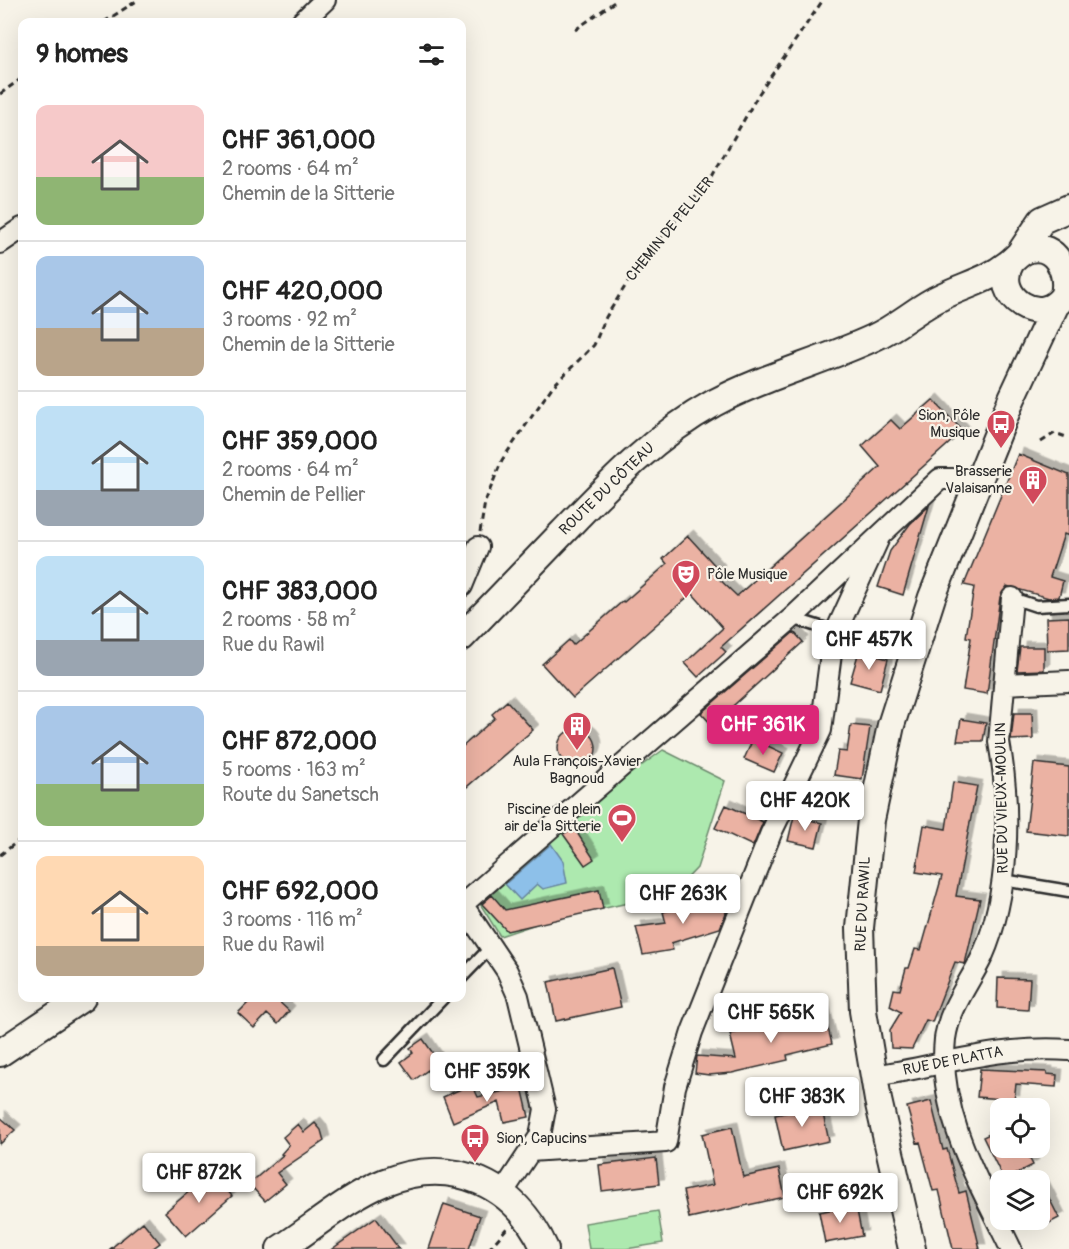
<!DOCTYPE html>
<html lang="en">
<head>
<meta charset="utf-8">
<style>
	:root { --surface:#fff; --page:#f6f6f6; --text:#222; --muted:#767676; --line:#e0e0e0; --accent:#db2777 }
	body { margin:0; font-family:Pangolin,sans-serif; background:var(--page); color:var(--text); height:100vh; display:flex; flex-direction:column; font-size:22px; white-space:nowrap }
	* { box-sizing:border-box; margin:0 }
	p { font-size:20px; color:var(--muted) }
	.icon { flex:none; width:33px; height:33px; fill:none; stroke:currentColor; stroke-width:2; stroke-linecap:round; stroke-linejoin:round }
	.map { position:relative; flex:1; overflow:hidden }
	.drawer { position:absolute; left:18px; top:18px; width:448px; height:984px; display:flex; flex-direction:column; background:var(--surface); border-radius:12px; box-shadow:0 6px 24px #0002 }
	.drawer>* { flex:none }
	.controls { position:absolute; left:990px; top:1098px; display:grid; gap:12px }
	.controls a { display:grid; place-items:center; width:60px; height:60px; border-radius:12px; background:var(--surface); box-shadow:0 6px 24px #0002; font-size:30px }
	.price { position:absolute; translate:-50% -51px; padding:0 14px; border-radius:6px; background:#fff; color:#222; font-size:20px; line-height:39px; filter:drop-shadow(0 2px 3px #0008) }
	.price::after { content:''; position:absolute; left:50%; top:36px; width:18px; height:14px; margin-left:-9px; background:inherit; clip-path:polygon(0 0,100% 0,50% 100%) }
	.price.on { background:var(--accent); color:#fff }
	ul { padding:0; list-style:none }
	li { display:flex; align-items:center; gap:18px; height:150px; padding:0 18px }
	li+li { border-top:2px solid var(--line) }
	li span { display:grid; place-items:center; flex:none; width:168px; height:120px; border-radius:12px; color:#555 }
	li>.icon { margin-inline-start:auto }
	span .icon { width:72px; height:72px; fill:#fffc; stroke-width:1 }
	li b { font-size:26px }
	h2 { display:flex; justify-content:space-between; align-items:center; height:72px; padding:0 18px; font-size:26px }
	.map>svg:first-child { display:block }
	.green { fill:#ade9af; stroke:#6c8a6d; stroke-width:1.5 }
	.water { fill:#8dc0e9; stroke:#66849d; stroke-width:1.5 }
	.building { fill:#ebb2a3; stroke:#2b2b2b; stroke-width:1.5; filter:url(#shadow) }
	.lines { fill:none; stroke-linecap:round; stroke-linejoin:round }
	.service-casing { stroke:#2b2b2b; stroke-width:15 }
	.minor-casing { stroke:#2b2b2b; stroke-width:24 }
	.tertiary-casing { stroke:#2b2b2b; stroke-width:30 }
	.path { stroke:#2b2b2b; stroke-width:3; stroke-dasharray:6 4.5; stroke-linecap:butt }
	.service { stroke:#f7f3e8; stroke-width:10 }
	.minor { stroke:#f7f3e8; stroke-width:20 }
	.tertiary { stroke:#f7f3e8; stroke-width:26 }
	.labels { text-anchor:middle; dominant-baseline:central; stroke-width:4.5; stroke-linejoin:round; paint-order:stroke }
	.street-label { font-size:15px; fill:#2b2b2b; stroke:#f7f3e8 }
	.poi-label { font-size:15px; fill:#2b2b2b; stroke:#f7f3e8; text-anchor:end }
</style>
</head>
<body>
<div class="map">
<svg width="1069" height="1249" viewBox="0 0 1069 1249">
	<defs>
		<filter id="shadow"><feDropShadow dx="5.5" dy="-5.5" stdDeviation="0" flood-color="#0004"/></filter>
	</defs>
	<rect width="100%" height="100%" fill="#f7f3e8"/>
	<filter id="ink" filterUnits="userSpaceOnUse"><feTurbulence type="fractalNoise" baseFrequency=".0167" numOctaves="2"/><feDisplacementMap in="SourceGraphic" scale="12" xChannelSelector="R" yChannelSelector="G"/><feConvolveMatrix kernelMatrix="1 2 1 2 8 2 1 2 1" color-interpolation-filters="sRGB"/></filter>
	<g filter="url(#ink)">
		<path class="green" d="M663 750 725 781 697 868 673 893 542 922 500 936 477 899 568 819Z
			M658 1211 663 1243 626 1249H589L585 1223Z"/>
		<path class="water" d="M551 844 563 861 567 883 543 889 537 884 520 900 505 884Z"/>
		<path class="building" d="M933 400 963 431 721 647 726 652 698 677 685 663 723 628 692 593 573 698 542 664 569 640 573 645 623 601 624 602 667 564 663 559 688 536 719 570 714 574 737 596 880 467 862 446 891 420 900 429Z
			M1018 454 1069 475V536L1064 534 1050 577 1063 581 1059 597 1049 598 1007 586 1000 597 987 694 963 690 971 638 966 637 974 587 964 585Z
			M929 506 903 595 878 587 890 551 910 524Z
			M1069 617V649L1047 650 1046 618Z
			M794 632 803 642 712 725 701 713Z
			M1020 647H1044V670L1017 671Z
			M859 651 888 659 880 690 850 682Z
			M507 701 533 730 462 791V747L495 718 492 714Z
			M1014 713H1032L1033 739 1011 740Z
			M961 719 986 723 983 741H957Z
			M851 725 870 727 862 779 834 775 838 751 847 752Z
			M558 748a19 19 0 1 1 38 0a19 19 0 1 1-38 0Z
			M753 739 783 753 774 772 744 759Z
			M1034 763 1069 767V836L1026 831Z
			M953 782 977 786 956 896 980 899 965 964 955 962 932 1022 926 1020 912 1049 891 1048 890 1030 901 1012 890 1006 894 989 900 990 906 968H909L915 949 921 950 942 876 916 872 924 825 946 829Z
			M726 805 763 822 753 846 715 828Z
			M794 816 822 823 816 847 788 841Z
			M574 828 594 859 585 865 563 834Z
			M599 890 603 909 507 931 482 904 492 895 505 910Z
			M723 894 726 913 720 928 671 943 673 950 643 955 636 927 666 923 663 912Z
			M612 968 621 1007 556 1021 548 982Z
			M998 978 1030 979 1028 1010 997 1008Z
			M253 998H275L289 1011 278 1024 267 1014 254 1028 238 1013Z
			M822 1005 832 1044 787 1055 788 1060 732 1073 709 1075 695 1073 697 1056 736 1059 730 1034 797 1019 795 1011Z
			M423 1039 439 1062 414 1080 401 1062 413 1053 410 1048Z
			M980 1069 1047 1072V1074L1057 1075 1056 1087 1016 1084 1014 1100 977 1097Z
			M472 1084 478 1097 522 1087 529 1117 504 1122 499 1102 453 1122 443 1097Z
			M931 1101 943 1150 947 1149 959 1193 966 1191 980 1249H953L939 1190 933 1191 920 1142 917 1143 907 1107Z
			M821 1105 829 1141 783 1151 775 1115Z
			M0 1117 15 1130 0 1144Z
			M315 1123 321 1130 324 1141 277 1173 286 1184 265 1201 249 1184 283 1155 281 1154 289 1145 283 1137 298 1124 304 1132Z
			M732 1127 743 1177 779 1169 785 1197 689 1218 683 1191 713 1185 702 1134Z
			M1000 1129V1148H1024L1033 1165 1004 1180 983 1137Z
			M656 1158 659 1184 602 1191 599 1165Z
			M212 1172 232 1196 186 1236 165 1212Z
			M1040 1180 1059 1218 1040 1228Z
			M444 1204 480 1216 469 1249H429Z
			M856 1205 862 1236 825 1243 819 1212Z
			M376 1218 399 1249H332Z
			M143 1222 160 1243 152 1249H110Z"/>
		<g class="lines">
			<g class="service-casing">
				<path id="service" d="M1012 598 1036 606 1069 604
					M792 618 836 632
					M1003 880 1069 891
					M462 977 490 948
					M384 1060 443 998"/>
			</g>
			<g class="minor-casing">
				<path id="minor" d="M302 22 325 0
					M0 243 22 228
					M462 586 478 547
					M1004 684 1069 681
					M462 904 507 971 518 996 545 1109 540 1136 503 1192
					M463 904 792 618 940 479H955L976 488
					M873 1076C942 1066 997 1045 1069 1050
					M530 1151 666 1142 675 1087 692 1032 771 833 821 730 833 638 878 540
					M1011 1249C980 1184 937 1114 945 1039 949 1008 969 984 982 957 1010 894 1011 808 999 742L1012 598"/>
			</g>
			<g class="tertiary-casing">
				<path id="tertiary" d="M1020 253 1042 220 1069 208
					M462 637C496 602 529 567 563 532 609 484 654 436 714 403 765 376 821 362 873 338 898 327 918 307 943 296 965 285 988 280 1008 264 1015 259 1020 251 1030 249 1055 243 1069 271 1064 295 1043 330 990 297 1011 262
					M0 1053 82 998
					M280 1249C314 1227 348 1197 385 1182 453 1155 516 1184 545 1249
					M912 1249 878 1100 863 1011 860 928 871 820 891 725 932 597 1012 398 1056 304"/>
			</g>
			<path class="path" d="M104 22 138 0
				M575 30 617 0
				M0 94 22 78
				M1041 442 1055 433 1069 438
				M480 532 485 502 502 460 552 387 594 345 606 317 639 264 710 180 758 95 823 0
				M0 855 22 838
				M489 1249 507 1228"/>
			<use href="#service" class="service"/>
			<use href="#minor" class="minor"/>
			<use href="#tertiary" class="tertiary"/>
		</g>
	</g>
	<defs>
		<g id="bus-pin" transform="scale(1.5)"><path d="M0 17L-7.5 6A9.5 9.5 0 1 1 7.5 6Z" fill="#d1495b" stroke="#f7f3e8"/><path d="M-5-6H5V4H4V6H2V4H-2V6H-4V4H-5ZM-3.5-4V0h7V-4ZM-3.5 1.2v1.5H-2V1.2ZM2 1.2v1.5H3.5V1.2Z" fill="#fff"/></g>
		<g id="building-pin" transform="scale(1.5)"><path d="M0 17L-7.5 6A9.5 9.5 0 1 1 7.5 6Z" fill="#d1495b" stroke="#f7f3e8"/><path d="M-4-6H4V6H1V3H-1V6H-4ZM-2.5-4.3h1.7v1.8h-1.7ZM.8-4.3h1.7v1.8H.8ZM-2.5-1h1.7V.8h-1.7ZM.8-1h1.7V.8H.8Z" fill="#fff"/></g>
		<g id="theatre-pin" transform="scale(1.5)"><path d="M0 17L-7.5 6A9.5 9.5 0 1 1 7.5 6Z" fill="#d1495b" stroke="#f7f3e8"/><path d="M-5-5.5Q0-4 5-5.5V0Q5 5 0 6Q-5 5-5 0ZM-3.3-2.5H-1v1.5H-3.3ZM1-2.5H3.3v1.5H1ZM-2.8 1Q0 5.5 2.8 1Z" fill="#fff"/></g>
		<g id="stadium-pin" transform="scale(1.5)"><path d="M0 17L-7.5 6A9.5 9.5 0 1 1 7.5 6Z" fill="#d1495b" stroke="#f7f3e8"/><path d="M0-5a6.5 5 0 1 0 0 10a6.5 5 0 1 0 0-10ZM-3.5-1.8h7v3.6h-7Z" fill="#fff"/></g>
	</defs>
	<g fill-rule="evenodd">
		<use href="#bus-pin" x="1001" y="424"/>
		<use href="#building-pin" x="1033" y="480"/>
		<use href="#theatre-pin" x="686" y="574"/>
		<use href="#building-pin" x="577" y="726"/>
		<use href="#stadium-pin" x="622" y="818"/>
		<use href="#bus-pin" x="475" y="1138"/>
	</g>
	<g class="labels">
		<g class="street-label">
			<text transform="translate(670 229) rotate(-51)">CHEMIN DE PELLIER</text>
			<text transform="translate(607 489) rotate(-44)">ROUTE DU CÔTEAU</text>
			<text transform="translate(1002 798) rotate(-91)">RUE DU VIEUX-MOULIN</text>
			<text transform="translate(863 904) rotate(-87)">RUE DU RAWIL</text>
			<text transform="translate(953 1061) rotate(-11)">RUE DE PLATTA</text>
		</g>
		<g class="poi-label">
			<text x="980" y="415">Sion, Pôle<tspan x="980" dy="17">Musique</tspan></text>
			<text x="1012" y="471">Brasserie<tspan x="1012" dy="17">Valaisanne</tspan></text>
			<text x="707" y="574" text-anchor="start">Pôle Musique</text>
			<text x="577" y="761" text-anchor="middle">Aula François-Xavier<tspan x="577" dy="17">Bagnoud</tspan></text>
			<text x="601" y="809">Piscine de plein<tspan x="601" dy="17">air de la Sitterie</tspan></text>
			<text x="496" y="1138" text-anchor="start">Sion, Capucins</text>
		</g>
	</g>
</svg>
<div class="controls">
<a><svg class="icon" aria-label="locate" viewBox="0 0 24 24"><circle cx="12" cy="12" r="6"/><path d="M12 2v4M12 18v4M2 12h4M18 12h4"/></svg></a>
<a><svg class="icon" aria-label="layers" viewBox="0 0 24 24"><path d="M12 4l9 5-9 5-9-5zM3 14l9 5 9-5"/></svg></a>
</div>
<b class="price" style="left:869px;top:671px">CHF 457K</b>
<b class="price on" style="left:763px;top:756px">CHF 361K</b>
<b class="price" style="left:805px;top:832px">CHF 420K</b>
<b class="price" style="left:683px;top:925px">CHF 263K</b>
<b class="price" style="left:771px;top:1044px">CHF 565K</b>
<b class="price" style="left:487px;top:1103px">CHF 359K</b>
<b class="price" style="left:802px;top:1128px">CHF 383K</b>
<b class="price" style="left:199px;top:1204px">CHF 872K</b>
<b class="price" style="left:840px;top:1224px">CHF 692K</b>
<section class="drawer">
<h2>9 homes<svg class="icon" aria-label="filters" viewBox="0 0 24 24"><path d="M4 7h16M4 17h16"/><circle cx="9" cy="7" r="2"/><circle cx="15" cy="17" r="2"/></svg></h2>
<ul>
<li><span style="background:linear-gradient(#f6c9c9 60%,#8fb573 0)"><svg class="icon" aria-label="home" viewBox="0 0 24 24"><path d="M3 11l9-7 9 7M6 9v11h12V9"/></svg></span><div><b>CHF 361,000</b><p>2 rooms · 64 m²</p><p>Chemin de la Sitterie</p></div></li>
<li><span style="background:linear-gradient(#a9c7e8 60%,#b9a48a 0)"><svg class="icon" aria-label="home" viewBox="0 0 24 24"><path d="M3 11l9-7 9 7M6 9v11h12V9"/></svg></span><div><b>CHF 420,000</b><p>3 rooms · 92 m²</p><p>Chemin de la Sitterie</p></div></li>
<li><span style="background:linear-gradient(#bfe0f5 70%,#9aa5b1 0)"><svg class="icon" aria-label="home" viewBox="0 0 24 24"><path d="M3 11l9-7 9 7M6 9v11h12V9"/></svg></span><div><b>CHF 359,000</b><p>2 rooms · 64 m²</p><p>Chemin de Pellier</p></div></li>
<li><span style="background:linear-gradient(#bfe0f5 70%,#9aa5b1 0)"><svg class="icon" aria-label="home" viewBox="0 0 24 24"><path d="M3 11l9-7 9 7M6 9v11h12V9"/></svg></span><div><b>CHF 383,000</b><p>2 rooms · 58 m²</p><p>Rue du Rawil</p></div></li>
<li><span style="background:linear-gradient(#a9c7e8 65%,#8fb573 0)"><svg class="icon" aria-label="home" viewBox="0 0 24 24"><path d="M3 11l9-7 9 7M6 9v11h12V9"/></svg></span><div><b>CHF 872,000</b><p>5 rooms · 163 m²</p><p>Route du Sanetsch</p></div></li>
<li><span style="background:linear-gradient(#ffd9b3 75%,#b9a48a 0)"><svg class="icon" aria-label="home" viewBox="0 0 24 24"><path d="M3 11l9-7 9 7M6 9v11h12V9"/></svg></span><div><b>CHF 692,000</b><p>3 rooms · 116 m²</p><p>Rue du Rawil</p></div></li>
</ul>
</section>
</div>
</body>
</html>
